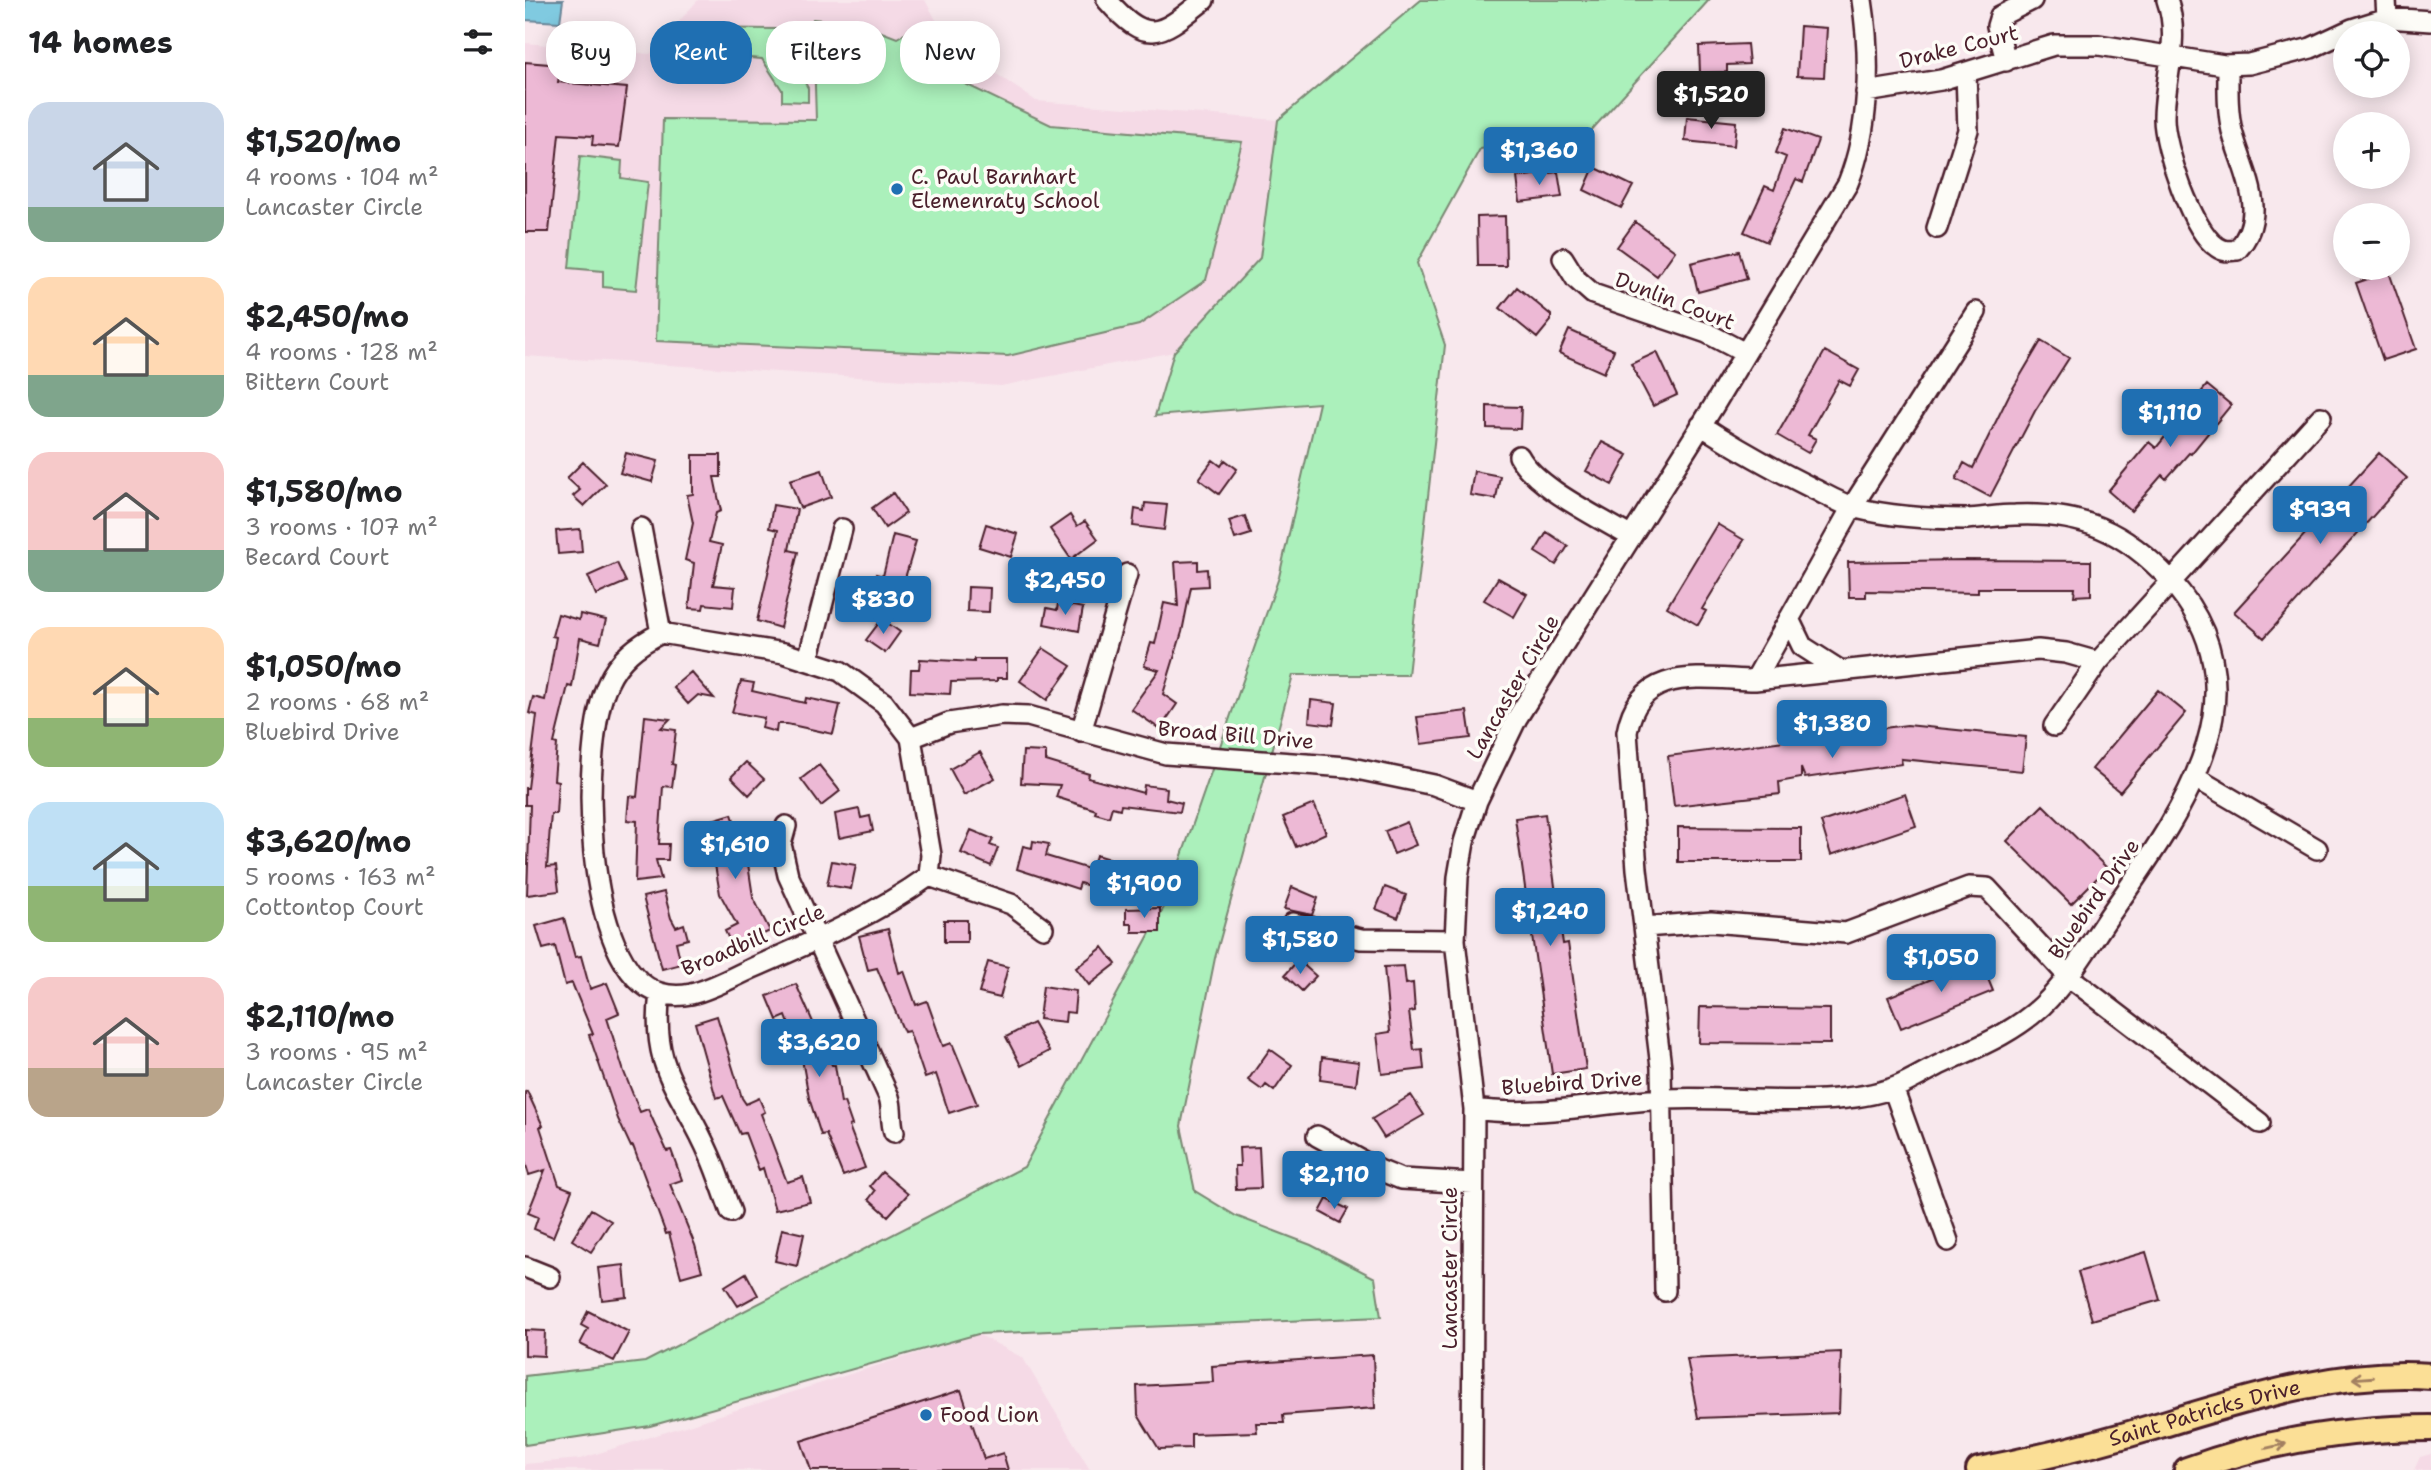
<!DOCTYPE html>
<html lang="en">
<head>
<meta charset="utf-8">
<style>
	:root { --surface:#fff; --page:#f6f6f6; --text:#202124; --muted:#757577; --accent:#1f6fb2 }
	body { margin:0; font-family:"Shantell Sans",sans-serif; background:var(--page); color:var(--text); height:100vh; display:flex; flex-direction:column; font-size:26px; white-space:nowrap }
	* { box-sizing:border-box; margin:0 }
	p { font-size:23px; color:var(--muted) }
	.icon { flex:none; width:38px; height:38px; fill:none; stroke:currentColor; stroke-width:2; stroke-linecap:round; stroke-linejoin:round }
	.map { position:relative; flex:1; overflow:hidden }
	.details { display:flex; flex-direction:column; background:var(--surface); width:525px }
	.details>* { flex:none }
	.banner { position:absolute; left:21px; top:21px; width:665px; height:63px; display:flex; gap:14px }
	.buttons { position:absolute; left:1808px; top:21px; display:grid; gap:14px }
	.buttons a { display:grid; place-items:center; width:77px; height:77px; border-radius:50%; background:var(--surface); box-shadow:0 4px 18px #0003; font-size:35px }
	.price { position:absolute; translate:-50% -60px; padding:0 16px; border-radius:7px; background:var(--accent); color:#fff; font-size:23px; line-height:46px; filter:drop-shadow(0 2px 4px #0008) }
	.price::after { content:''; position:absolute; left:50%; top:42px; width:21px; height:16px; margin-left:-10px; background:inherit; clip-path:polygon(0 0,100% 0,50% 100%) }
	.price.on { background:#222; color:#fff }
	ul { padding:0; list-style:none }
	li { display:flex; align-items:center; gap:21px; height:175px; padding:0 28px }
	li span { display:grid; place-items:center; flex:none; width:196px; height:140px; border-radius:21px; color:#555 }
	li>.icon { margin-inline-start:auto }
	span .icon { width:84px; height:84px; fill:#fffc; stroke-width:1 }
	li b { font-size:30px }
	h2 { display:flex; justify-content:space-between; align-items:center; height:84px; padding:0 28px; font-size:30px }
	.chip { padding:0 24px; border-radius:28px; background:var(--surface); box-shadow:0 4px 18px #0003; font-size:24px; line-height:63px }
	.chip.on { background:var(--accent); color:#fff }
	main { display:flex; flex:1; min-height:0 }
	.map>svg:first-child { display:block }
	.built { fill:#f5dae6 }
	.green { fill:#abf0bb; stroke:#7a8873; stroke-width:2 }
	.water { fill:#80cae0; stroke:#6a8698; stroke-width:2 }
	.building { fill:#edb9d5; stroke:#4a1f2b; stroke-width:2 }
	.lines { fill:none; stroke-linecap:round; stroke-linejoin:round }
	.minor-casing { stroke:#4a1f2b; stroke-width:24 }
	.major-casing { stroke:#4a1f2b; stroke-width:30 }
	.minor { stroke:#fdfcf7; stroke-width:19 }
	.major { stroke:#fbdf96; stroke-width:24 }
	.oneway { stroke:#a27f60 }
	.poi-dot { fill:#1f6fb2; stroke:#fdfcf7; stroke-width:2.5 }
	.labels { text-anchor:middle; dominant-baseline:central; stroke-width:7; stroke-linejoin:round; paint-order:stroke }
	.street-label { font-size:21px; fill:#4a1f2b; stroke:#fdfcf7 }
	.poi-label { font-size:21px; fill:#4a1f2b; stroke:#fdfcf7; text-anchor:start }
</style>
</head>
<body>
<main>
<section class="details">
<h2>14 homes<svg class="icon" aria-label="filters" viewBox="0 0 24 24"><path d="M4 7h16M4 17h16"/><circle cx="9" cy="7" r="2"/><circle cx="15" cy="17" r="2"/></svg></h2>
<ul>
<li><span style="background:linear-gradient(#c9d6e8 75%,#7fa58c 0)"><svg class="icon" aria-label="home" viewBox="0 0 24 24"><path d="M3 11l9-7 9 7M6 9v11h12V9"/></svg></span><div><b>$1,520/mo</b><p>4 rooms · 104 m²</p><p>Lancaster Circle</p></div></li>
<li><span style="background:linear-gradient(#ffd9b3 70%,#7fa58c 0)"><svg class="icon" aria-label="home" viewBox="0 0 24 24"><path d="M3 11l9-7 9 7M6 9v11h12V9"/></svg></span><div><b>$2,450/mo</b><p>4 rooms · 128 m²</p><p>Bittern Court</p></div></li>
<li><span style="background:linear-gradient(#f6c9c9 70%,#7fa58c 0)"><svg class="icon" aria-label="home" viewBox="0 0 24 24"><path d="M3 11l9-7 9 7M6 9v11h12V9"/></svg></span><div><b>$1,580/mo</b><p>3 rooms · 107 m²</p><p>Becard Court</p></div></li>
<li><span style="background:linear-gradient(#ffd9b3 65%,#8fb573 0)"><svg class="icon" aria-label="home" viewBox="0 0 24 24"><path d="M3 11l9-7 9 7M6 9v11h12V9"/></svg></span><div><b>$1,050/mo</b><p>2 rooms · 68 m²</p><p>Bluebird Drive</p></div></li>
<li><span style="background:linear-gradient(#bfe0f5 60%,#8fb573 0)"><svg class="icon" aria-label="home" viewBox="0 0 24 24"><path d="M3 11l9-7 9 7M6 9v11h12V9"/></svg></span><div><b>$3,620/mo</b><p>5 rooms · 163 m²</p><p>Cottontop Court</p></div></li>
<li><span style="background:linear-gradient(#f6c9c9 65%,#b9a48a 0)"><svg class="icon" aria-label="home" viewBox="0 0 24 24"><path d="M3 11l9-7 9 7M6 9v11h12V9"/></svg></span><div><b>$2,110/mo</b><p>3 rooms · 95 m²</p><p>Lancaster Circle</p></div></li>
</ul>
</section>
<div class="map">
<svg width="1906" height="1470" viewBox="0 0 1906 1470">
	<rect width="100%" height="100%" fill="#f8e8ed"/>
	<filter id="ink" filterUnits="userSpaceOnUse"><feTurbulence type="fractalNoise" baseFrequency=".0143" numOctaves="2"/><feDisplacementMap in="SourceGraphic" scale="14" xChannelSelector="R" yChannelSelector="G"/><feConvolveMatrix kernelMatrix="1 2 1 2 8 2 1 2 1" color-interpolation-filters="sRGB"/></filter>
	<g filter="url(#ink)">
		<path class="built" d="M173 0H400L422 40 511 101 753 120 735 258 649 352 476 386 0 356V43L125 54Z
			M453 1334 498 1358 565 1470H0V1464L55 1459Z
			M1906 1454V1470H1889L1895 1457Z"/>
		<path class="green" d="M896 0H1184L1064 133 955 149 892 263 920 345 883 675H768L690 958 656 1126 670 1191 711 1216 786 1245 850 1278 856 1317 453 1334 125 1426 0 1445V1376L120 1362 499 1167 639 907 754 577 794 403 630 416 649 352 735 258 753 120Z
			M288 19 336 24 372 38 388 29 436 82 526 125 717 142 681 280 614 325 483 356 131 341 138 119 291 120Z
			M168 28 251 29 283 88V102L257 101V90L237 59 162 53C155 43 160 36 168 28Z
			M55 156 97 161 96 178 123 182 111 290 78 287V271L44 268Z"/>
		<path class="water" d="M0 0H38L35 22 0 20Z"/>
		<path class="building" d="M1275 26 1302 28 1299 77 1272 76Z
			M1222 44 1224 64 1202 65V72L1175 73 1174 46Z
			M0 62 36 65 33 82 102 88 94 147 67 145 68 136 34 134 24 232H0Z
			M1162 117 1211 122 1209 146 1160 141Z
			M1260 128 1293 140 1278 182 1271 179 1242 242 1219 232 1240 186 1249 190 1261 157 1251 153Z
			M1069 167 1108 186 1096 208 1059 190Z
			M1033 172 1037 197 995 202 992 177Z
			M980 216 981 266H953L952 217Z
			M1110 222 1150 251 1132 276 1092 247Z
			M1214 251 1222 279 1173 292 1166 263Z
			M1864 272 1891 349 1858 360 1831 283Z
			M992 287 1026 315V321L1012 338 975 308Z
			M1044 330 1089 350 1079 373 1034 353Z
			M1516 341 1544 358 1510 411 1465 497 1431 479 1439 463 1448 468 1484 395Z
			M1300 351 1334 370 1325 386 1314 380 1283 435 1291 439 1283 453 1252 435Z
			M1132 352 1152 395 1128 406 1106 364Z
			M1682 385 1706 405 1666 454 1664 453 1641 479 1637 475 1606 511 1583 491 1624 442 1631 448Z
			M962 406 996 407 995 429 962 428Z
			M1077 442 1103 455 1087 485 1061 471Z
			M101 453 133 461 127 482 95 473Z
			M1854 453 1882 478 1739 638 1709 612Z
			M168 455H196V477H189L196 511 191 513 184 542 197 545 188 585 210 587 208 607 179 604 178 609 164 608 169 563 160 560 168 523 162 495 168 494Z
			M688 460 696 466 700 460 712 469 694 494 674 479Z
			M58 462 81 484 59 506 48 496 55 490 42 478Z
			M297 470 306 497 275 508 265 480Z
			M949 471 975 476 971 499 945 495Z
			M368 493 381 513 360 528 347 508Z
			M620 503 642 505 639 530 608 526 610 509 619 511Z
			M248 505 272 509 264 550 273 552 255 628 232 621 253 530 244 528Z
			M545 515 552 526 560 521 573 539 546 559 525 529Z
			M720 516 726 534 710 539 704 521Z
			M461 524 493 534 486 557 454 547Z
			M1192 524 1219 540 1177 609 1181 611 1173 625 1142 607Z
			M55 529 57 552 33 554 31 531Z
			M1022 532 1043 546 1031 565 1010 552Z
			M368 535 391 541 372 605 344 597 351 574 358 576Z
			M1437 560 1566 561V595L1549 596 1550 588H1453V593L1341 591V597H1324L1323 562Z
			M673 561V570L682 569 683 586 666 587 657 632 638 694 652 704 635 729 606 709 634 670 619 666 626 643 630 644 639 603 653 606 650 562Z
			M92 563 101 582 71 595 63 576Z
			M973 578 1002 594 989 617 959 600Z
			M443 587 465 588 464 612 442 611Z
			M533 603 558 608 554 631 519 624 522 608 532 610Z
			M33 614 54 620 55 614 81 620 75 643 55 638 47 687 43 686 29 743 32 744 29 780 33 781 31 814H26L22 867 31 866 34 891 2 895 5 805H0V788H3L12 715 4 713 8 697 20 700 31 637 27 636Z
			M357 619 375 632 360 653 341 640Z
			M518 648 546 666 522 700 495 681Z
			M395 659 449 662V659H482V678H472V681L426 682 425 694 385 692 386 669H394Z
			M166 672 189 698 173 695 163 704 148 687Z
			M216 681 229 683 227 691 280 703 281 698 315 705 308 734 262 724H252L251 732 237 728 239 718 207 712Z
			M1633 690 1661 713 1595 792 1567 769Z
			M786 700 811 703 808 725 784 722Z
			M942 711 946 738 896 744 892 717Z
			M120 716 145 719 136 728 151 730 147 764 150 765 147 787 138 786 134 844H144L143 860H131L136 879 110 882 112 821 102 820 104 796 112 797Z
			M1382 725 1501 737 1497 771 1376 759 1377 764 1280 778 1276 768V778L1254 782 1255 794 1149 806 1143 756Z
			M498 751 521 752V761L564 774 563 778 618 793 619 785 642 788 641 799 657 803 655 812 596 805 595 809 587 807 584 817 570 813 571 810 531 797 535 785 496 783Z
			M455 752 470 778 439 795 425 769Z
			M221 762 239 779 224 795 206 777Z
			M294 765 315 791 296 806 276 779Z
			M1380 794 1391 826 1306 855 1296 822Z
			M789 804 801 833 771 847 758 817Z
			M1518 805 1582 868 1546 904 1482 841Z
			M334 809 336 818 345 816 348 831 314 838 310 814Z
			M207 814 223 864 228 897 245 931 208 948 200 931 212 925 195 894 188 853 184 854 177 831 186 829 184 821Z
			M1020 814 1038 944 1043 943 1061 1069 1027 1074 990 818Z
			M882 822 891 845 869 854 860 831Z
			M1153 827 1276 828V862H1153Z
			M446 830 468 839 465 845 473 848 466 866 436 853Z
			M508 841 524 844 521 856 567 870 571 855 594 862 585 893 555 883 553 889 492 869 498 846 507 848Z
			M307 861 331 865 326 889 302 885Z
			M767 887 793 898 787 915 759 909Z
			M860 887 881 895 873 918 851 909Z
			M139 892 146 918 151 927 159 924 163 939 151 942 156 964 137 969 118 897Z
			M635 908V932H607V924H601V909Z
			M39 918 50 957 56 956 65 989 82 983 94 1013 82 1018 99 1072 115 1112 123 1109 142 1151 146 1150 157 1180 145 1184 170 1245 177 1271 156 1277 144 1233 141 1234 108 1146 106 1147 93 1119 64 1035 68 1034 47 983 40 985 30 946 18 949 11 926Z
			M419 920H442V942H419Z
			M363 929 374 973 379 971 391 1005 402 1001 418 1046 427 1043 452 1104 424 1113 411 1074 400 1078 384 1031 379 1032 352 968 343 970 334 936Z
			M578 947 591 964 564 985 551 968Z
			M1455 959 1468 991 1376 1028 1363 997Z
			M773 960 791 976 777 991 760 975Z
			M463 962 483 967 475 998 454 993Z
			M879 966 881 984 888 983 890 1011 884 1012 889 1050 897 1049 899 1069 857 1074 852 1034 865 1032 859 967Z
			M271 984 307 1065H310L316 1103 319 1102 327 1125 324 1126 340 1168 318 1176 301 1134 296 1135 284 1098 277 1059 261 1016 252 1020 242 996Z
			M518 986 551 991 549 1013 541 1012 540 1022 514 1019Z
			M1175 1007 1305 1009V1044L1174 1043Z
			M192 1016 217 1098 221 1104 234 1098 240 1112 236 1114 262 1182 278 1177 285 1202 250 1210 238 1168 234 1170 220 1133 215 1134 198 1096 191 1098 170 1023Z
			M508 1023 524 1051 496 1066 481 1037Z
			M745 1049 767 1065 749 1091 741 1085 737 1090 723 1080Z
			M797 1057 834 1062 831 1085 795 1080Z
			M2 1091 18 1126 15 1127 34 1185 47 1190 28 1237 9 1229 13 1217 3 1213 20 1170 4 1175 0 1162V1092Z
			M886 1095 899 1115 859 1138 847 1119Z
			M734 1147 736 1188 711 1189 710 1166H715L714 1148Z
			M357 1172 383 1194 363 1216 344 1199 350 1191 345 1186Z
			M802 1199 823 1209 815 1223 795 1212Z
			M66 1209 86 1221 66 1252 47 1240Z
			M257 1229 279 1234 272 1266 250 1261Z
			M1621 1252 1635 1300 1567 1320 1553 1272Z
			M99 1265 102 1297 77 1300 73 1268Z
			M221 1273 233 1295 213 1306 200 1286Z
			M63 1311 104 1332 89 1361 55 1344 63 1329 56 1325Z
			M0 1330 20 1331 19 1356 0 1355Z
			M1316 1352 1314 1413 1173 1418 1162 1359Z
			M848 1355 850 1408 758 1415 759 1423H731L732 1432 666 1434V1448L634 1449 613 1415 612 1386 688 1382 687 1366Z
			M436 1390 459 1459 478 1453 483 1470H286L276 1441Z"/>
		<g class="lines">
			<g class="minor-casing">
				<path id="minor" d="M582 0C624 48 636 34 679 0
					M1642 0C1656 39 1639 79 1639 118 1639 147 1667 231 1692 247 1699 252 1704 251 1712 250 1746 213 1717 171 1707 131 1702 109 1703 87 1703 65
					M1861 0 1862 18
					M1481 61 1472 26 1475 16 1507 0
					M1341 92 1416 80 1529 45H1574L1699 65 1724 64 1786 48 1827 29 1862 18 1906 21
					M1412 228 1443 130 1441 73
					M1038 258 1051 279 1068 294 1182 333 1220 353
					M994 456C1011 488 1074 517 1106 537
					M116 528 136 633
					M1264 619 1277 646 1313 669
					M136 633 259 653 315 671 359 703 386 738 406 855 404 876C351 914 290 941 230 967 210 976 188 989 166 994 156 996 145 996 135 993 57 971 54 742 83 683 94 659 112 645 136 633Z
					M283 660 317 529
					M1230 680 1513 650 1541 653 1573 662
					M1529 726 1573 662 1796 417
					M556 732 602 574
					M386 738 424 723 477 715 503 716 641 754 822 767 909 785 952 801
					M1671 778 1792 849
					M261 826 256 844 263 875 364 1097C368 1109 365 1121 369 1132
					M404 876 486 904 518 928
					M768 923 836 939 930 940
					M1119 927 1186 922 1321 933 1444 887 1462 888 1543 976 1735 1123
					M135 993C125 1072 157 1090 185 1156 193 1174 199 1194 206 1212
					M1368 1088 1423 1241
					M949 1109C1013 1118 1077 1102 1140 1099 1209 1095 1308 1111 1371 1087 1386 1081 1400 1072 1414 1065 1450 1048 1487 1034 1517 1006 1544 980 1563 947 1584 916 1652 818 1748 693 1645 580 1600 531 1556 512 1490 515 1474 515 1458 518 1442 519 1405 519 1367 517 1331 508 1316 504 1301 495 1287 488 1249 469 1212 449 1176 425
					M792 1136 854 1170 876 1179 948 1183
					M0 1267 25 1277
					M1140 1291 1136 1067 1112 869 1102 732C1114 664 1177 679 1230 680L1327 507 1451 312
					M947 1470 949 1109 930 940 933 877 939 842 952 801 992 718 1188 407 1323 183C1345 129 1346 57 1337 0"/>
			</g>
			<g class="major-casing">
				<g id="major">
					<path id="s1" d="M1454 1470C1515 1458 1576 1443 1635 1425 1722 1399 1813 1369 1906 1376"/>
					<path d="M1662 1470C1739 1442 1824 1428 1906 1428"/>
				</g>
			</g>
			<use href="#minor" class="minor"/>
			<use href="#major" class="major"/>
		</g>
		<defs><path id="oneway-shaft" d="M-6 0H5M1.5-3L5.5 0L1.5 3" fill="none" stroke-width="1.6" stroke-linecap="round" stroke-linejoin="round" transform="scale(1.75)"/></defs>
		<g class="oneway">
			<use href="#oneway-shaft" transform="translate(1838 1378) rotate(176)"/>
			<use href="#oneway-shaft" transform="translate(1751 1446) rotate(-13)"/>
		</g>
	</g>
	<g class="poi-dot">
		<circle cx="372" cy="189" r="7"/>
		<circle cx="401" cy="1415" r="7"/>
	</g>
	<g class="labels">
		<g class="street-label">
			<text transform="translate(1434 47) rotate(-14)">Drake Court</text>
			<text transform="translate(1150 301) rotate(21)">Dunlin Court</text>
			<text transform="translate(988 687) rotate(-60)">Lancaster Circle</text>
			<text transform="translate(711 735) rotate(5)">Broad Bill Drive</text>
			<text transform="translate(1569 899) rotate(-55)">Bluebird Drive</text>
			<text transform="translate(228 940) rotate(-23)">Broadbill Circle</text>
			<text transform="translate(1047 1083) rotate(-4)">Bluebird Drive</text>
			<text transform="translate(925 1268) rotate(-90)">Lancaster Circle</text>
			<text stroke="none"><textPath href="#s1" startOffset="233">Saint Patricks Drive</textPath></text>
		</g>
		<g class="poi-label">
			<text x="386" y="177">C. Paul Barnhart<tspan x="386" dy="24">Elemenraty School</tspan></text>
			<text x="415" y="1415">Food Lion</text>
		</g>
	</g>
</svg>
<div class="buttons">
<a><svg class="icon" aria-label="locate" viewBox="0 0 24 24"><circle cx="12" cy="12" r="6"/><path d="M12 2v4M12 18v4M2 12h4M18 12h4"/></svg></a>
<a>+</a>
<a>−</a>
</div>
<b class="price on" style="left:1186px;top:131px">$1,520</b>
<b class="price" style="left:1014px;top:187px">$1,360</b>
<b class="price" style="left:1645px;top:449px">$1,110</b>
<b class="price" style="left:1795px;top:546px">$939</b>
<b class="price" style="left:540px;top:617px">$2,450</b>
<b class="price" style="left:358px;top:636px">$830</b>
<b class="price" style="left:1307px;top:760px">$1,380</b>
<b class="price" style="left:210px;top:881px">$1,610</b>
<b class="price" style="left:619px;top:920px">$1,900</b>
<b class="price" style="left:1025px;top:948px">$1,240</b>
<b class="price" style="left:775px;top:976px">$1,580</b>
<b class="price" style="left:1416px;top:994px">$1,050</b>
<b class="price" style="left:294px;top:1079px">$3,620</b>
<b class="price" style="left:809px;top:1211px">$2,110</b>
<div class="banner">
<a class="chip">Buy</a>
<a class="chip on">Rent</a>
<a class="chip">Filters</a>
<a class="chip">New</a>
</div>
</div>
</main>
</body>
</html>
